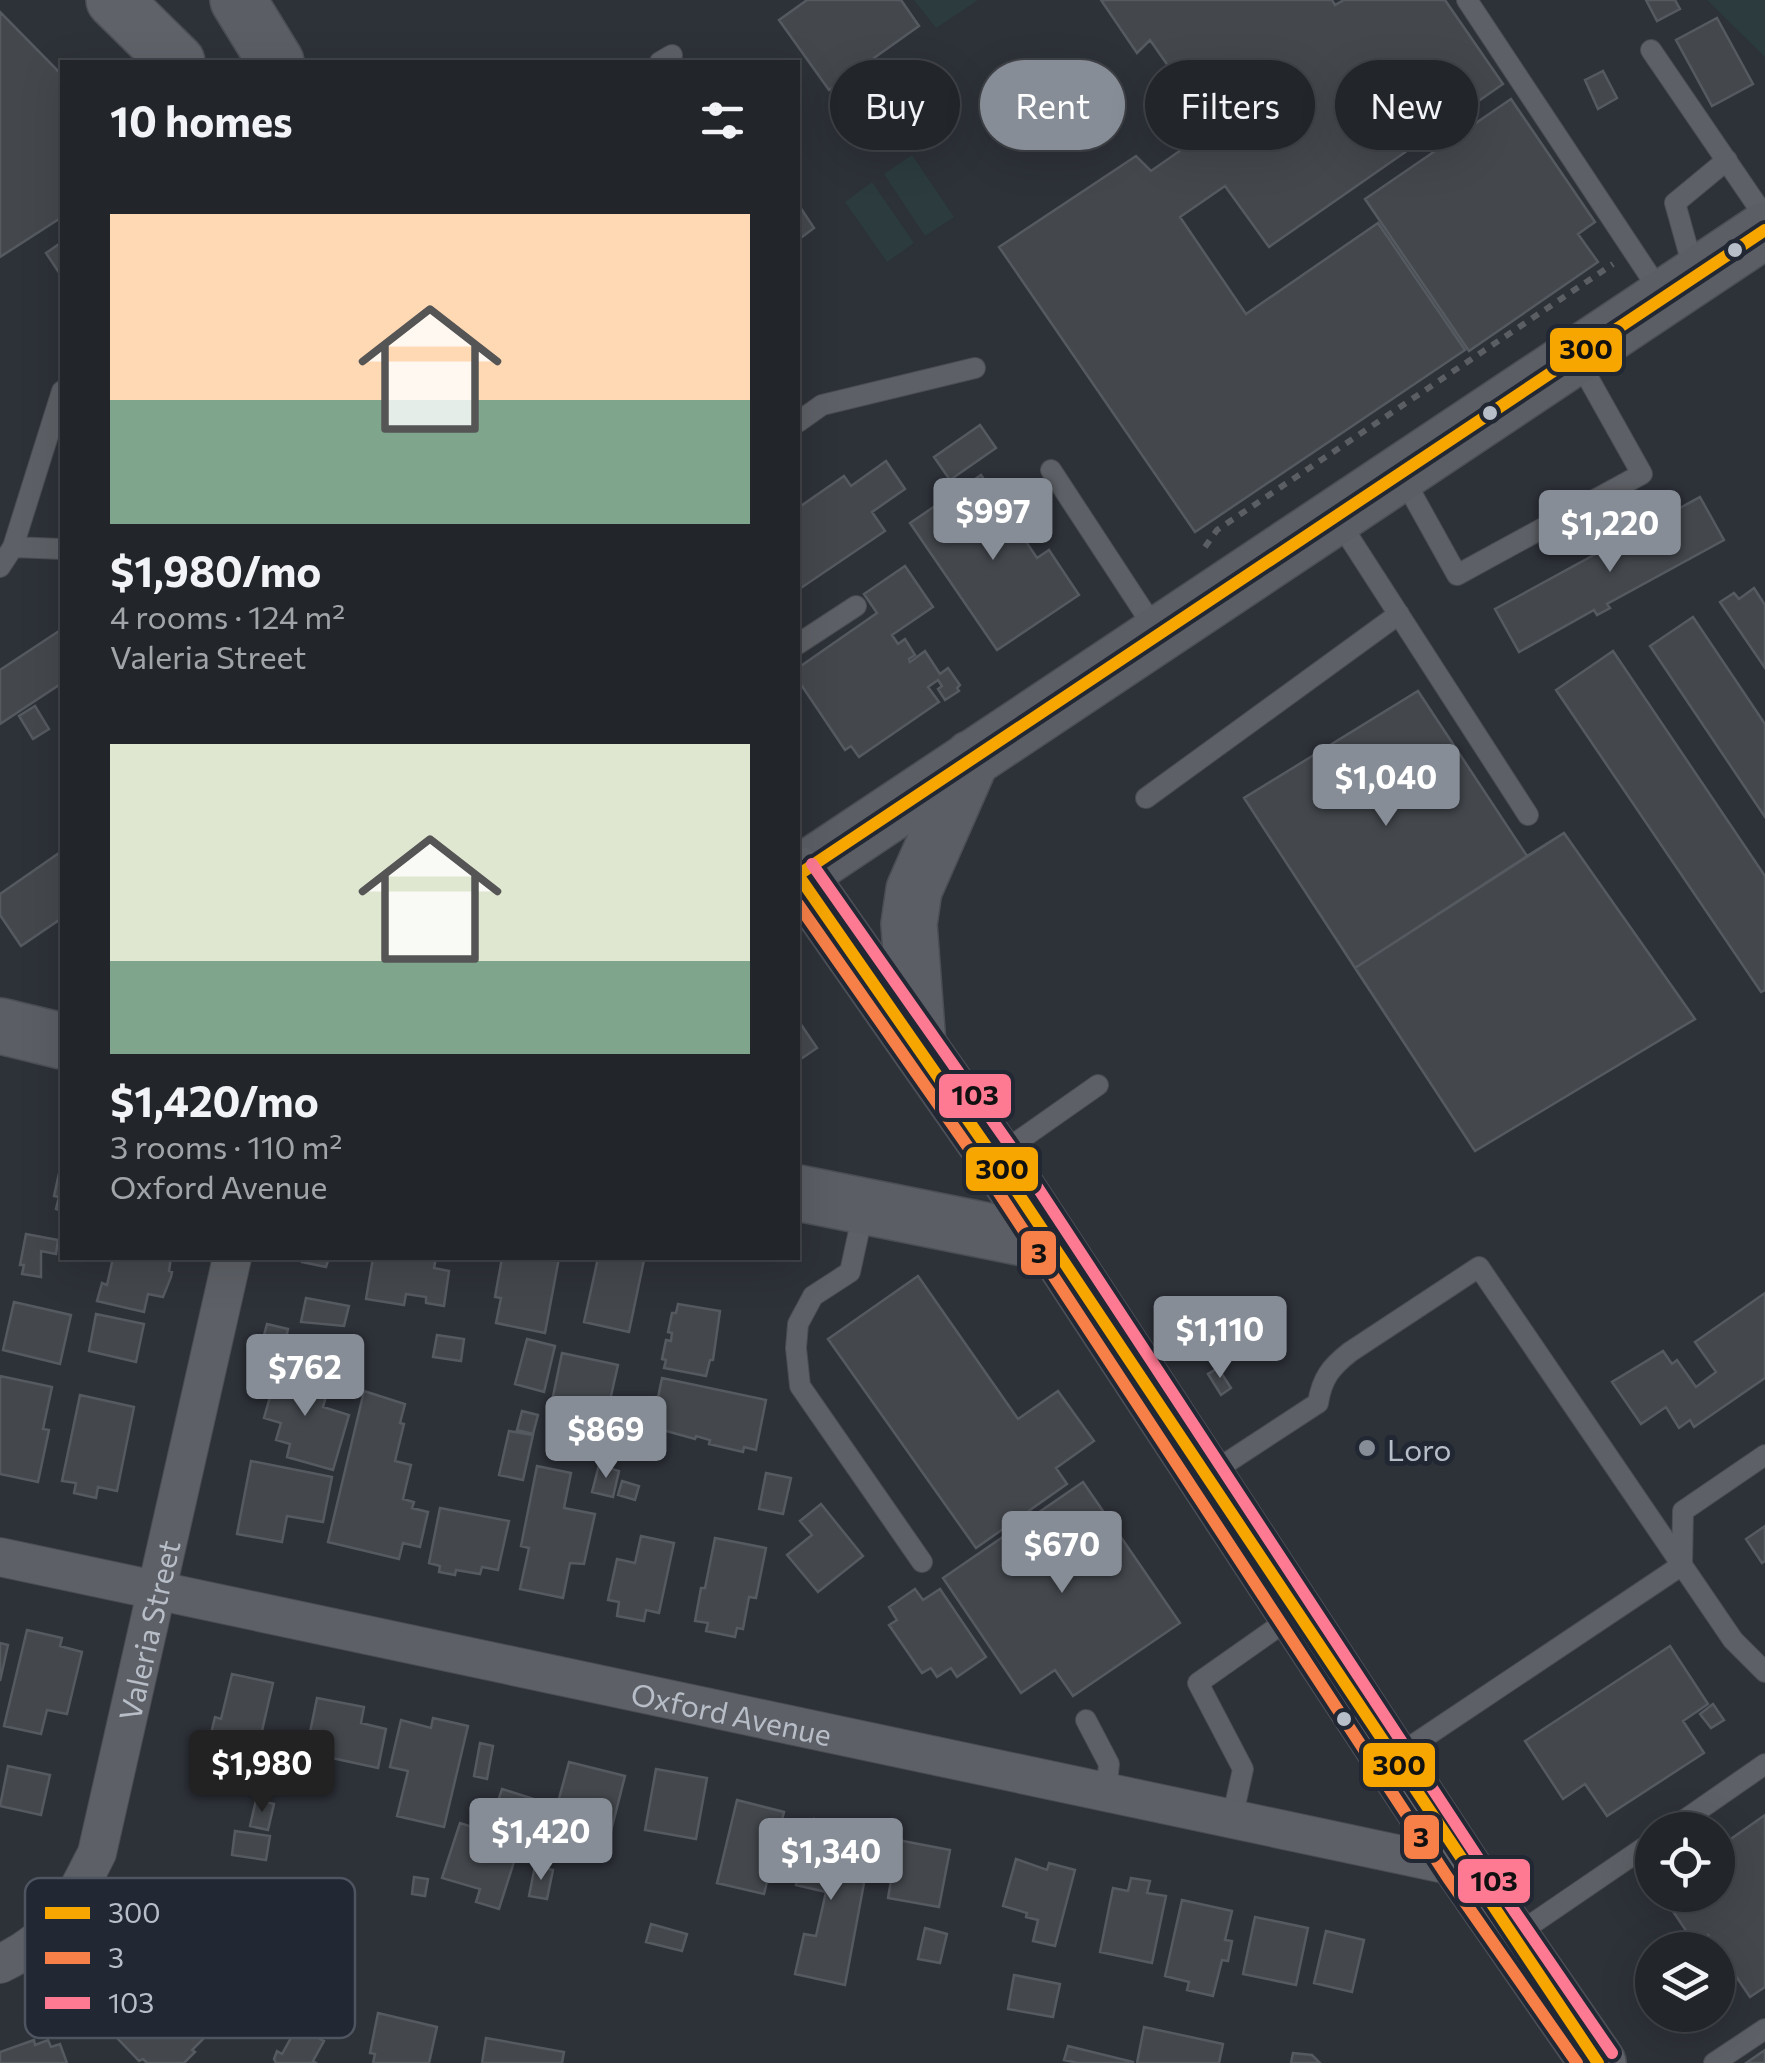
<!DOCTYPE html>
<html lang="en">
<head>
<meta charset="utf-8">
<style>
	:root { --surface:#22252a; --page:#2a2d32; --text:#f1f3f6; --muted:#a2a5a8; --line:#3f4247; --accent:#878d96 }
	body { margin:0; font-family:Commissioner,sans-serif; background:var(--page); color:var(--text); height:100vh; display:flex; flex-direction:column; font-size:38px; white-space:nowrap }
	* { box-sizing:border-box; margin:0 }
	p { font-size:32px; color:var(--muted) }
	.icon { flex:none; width:55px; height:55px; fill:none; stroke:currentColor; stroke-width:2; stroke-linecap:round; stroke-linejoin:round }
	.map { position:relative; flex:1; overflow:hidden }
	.side { position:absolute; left:60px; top:60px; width:740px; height:1200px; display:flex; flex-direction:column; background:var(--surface); border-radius:0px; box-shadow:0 10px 40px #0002,0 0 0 2px var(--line) }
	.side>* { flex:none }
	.hud { position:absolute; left:830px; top:60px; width:785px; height:90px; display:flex; gap:20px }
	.buttons { position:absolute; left:1635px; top:1812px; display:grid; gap:20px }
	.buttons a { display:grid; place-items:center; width:100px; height:100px; border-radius:50%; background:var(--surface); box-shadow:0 10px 40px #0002,0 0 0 2px var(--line); font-size:50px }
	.price { position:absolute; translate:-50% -85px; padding:0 22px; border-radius:10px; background:var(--accent); color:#fff; font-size:32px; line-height:65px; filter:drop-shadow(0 2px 5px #0008) }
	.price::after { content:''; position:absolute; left:50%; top:60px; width:30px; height:22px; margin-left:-15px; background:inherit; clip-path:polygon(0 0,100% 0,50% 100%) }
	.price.on { background:#222; color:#fff }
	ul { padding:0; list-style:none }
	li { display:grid; align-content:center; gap:20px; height:530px; padding:0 50px }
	li span { display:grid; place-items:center; height:310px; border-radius:0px; color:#555 }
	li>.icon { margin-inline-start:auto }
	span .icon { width:180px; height:180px; fill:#fffc; stroke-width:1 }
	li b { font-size:42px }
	h2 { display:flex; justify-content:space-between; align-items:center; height:120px; padding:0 50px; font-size:42px }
	.tag { padding:0 35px; border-radius:45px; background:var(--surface); box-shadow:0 10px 40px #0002,0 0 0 2px var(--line); font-size:35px; line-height:90px }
	.tag.on { background:var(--accent); color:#fff }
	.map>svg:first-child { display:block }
	.green { fill:#2b3b3e }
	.building { fill:#44484d; stroke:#555960; stroke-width:2.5 }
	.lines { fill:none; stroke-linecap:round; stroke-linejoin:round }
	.lane-casing { stroke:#494c51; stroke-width:22 }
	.street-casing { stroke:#494c51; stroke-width:40 }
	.secondary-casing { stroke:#4b4e55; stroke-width:58 }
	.primary-casing { stroke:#4b4e55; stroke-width:58 }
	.path { stroke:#5b5f64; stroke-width:6; stroke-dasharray:8 8; stroke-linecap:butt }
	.lane { stroke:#5d6066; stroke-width:20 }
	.street { stroke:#5d6066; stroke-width:38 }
	.secondary { stroke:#5b5e65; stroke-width:55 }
	.primary { stroke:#5f6268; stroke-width:55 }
	.bus-1-casing { stroke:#212733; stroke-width:20 }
	.bus-2-casing { stroke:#212733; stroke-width:20 }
	.bus-3-casing { stroke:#212733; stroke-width:20 }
	.bus-1 { stroke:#f7a600; stroke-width:12 }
	.bus-2 { stroke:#f78048; stroke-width:12 }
	.bus-3 { stroke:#fe7a93; stroke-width:12 }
	.bus-dot { fill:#b8bec8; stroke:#212733; stroke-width:4 }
	.poi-dot { fill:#878d96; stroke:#212733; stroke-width:4 }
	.labels { text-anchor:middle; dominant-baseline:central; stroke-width:10; stroke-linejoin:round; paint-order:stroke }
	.poi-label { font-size:30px; fill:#b8bec8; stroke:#212733; text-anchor:start }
	.street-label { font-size:30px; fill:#b8bec8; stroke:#212733 }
	.key { fill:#212733; stroke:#4e5460; stroke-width:2.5 }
	.key-label { font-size:28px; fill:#b8bec8 }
	.line-badge { stroke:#212733; stroke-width:4 }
	.pale-badge-label { font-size:28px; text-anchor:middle; font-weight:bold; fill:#111 }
</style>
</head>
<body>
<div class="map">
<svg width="1765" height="2063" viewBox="0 0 1765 2063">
	<rect width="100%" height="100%" fill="#2d3138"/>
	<path class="green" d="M914 0H978L936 28Z
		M1707 0H1765V57Z
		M912 155 954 217 925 236 884 174Z
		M872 182 914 243 887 262 845 202Z"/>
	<path class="building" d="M807 0H901L919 26 829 90 779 20Z
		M1101 0H1332L1335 5 1344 0H1445L1503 84 1269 247 1225 186 1180 217 1246 314 1378 223 1465 350 1195 532 999 247 1136 156 1151 171 1194 141 1163 92 1178 80 1150 40 1137 53Z
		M1646 0H1675L1680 9 1657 21Z
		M0 12 62 75V217L0 257Z
		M1717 18 1753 84 1712 106 1676 40Z
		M1603 71 1617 98 1598 109 1585 80Z
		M1511 99 1595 222 1578 234 1598 262 1469 351 1365 199Z
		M798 204 814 228 798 240Z
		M62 242V277L46 253Z
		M980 425 996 448 950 480 934 457Z
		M886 461 905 489 872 512 885 531 798 590V508L844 476 851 486Z
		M981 475 1037 558 1049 550 1079 595 997 650 910 523Z
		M1700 497 1724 540 1607 604 1610 608 1597 615 1594 610 1519 652 1495 609Z
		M905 566 933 607 892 635 898 644 905 639 915 655 909 659 910 662 925 651 940 674 948 668 960 685 957 688 959 691 945 700 938 689 942 686 938 680 928 687 939 702 859 757 851 746 845 750 798 680V668L877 613 864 594Z
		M1754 588 1765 605V668L1720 602 1734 593 1739 599Z
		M1693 617 1765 724V817L1650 646Z
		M62 629V683L0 724V670Z
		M1613 651 1765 876V990L1761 992 1556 690Z
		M1418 691 1527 856 1564 833 1695 1019 1475 1151 1244 798Z
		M1418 691 1527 856 1355 968 1244 798Z
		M35 706 49 729 33 739 19 716Z
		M1564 833 1695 1019 1475 1151 1355 968Z
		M62 851V918L21 946 0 915V894Z
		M798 1020 817 1048 798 1061Z
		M62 1160V1211L56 1209 59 1197 54 1196Z
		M26 1234 58 1240 56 1254 41 1251V1277L22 1274 24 1265H20Z
		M113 1258H171L169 1271 172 1272 171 1277 163 1297 148 1294 144 1312 97 1301 102 1283 107 1285Z
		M303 1258H329L326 1267 302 1262Z
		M373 1258H436L434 1268 449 1271 444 1306 426 1303V1297L406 1294 404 1305 366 1299Z
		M502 1258H559L545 1333 496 1323 501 1298 495 1297Z
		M598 1258 644 1260 629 1332 584 1322Z
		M918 1276 1018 1419 1058 1391 1094 1441 1056 1468 1067 1484 976 1548 828 1339Z
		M1765 1293V1378L1694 1427 1690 1420 1679 1428 1666 1407 1641 1424 1612 1382 1663 1351 1672 1364 1677 1360 1696 1387 1716 1372 1695 1342Z
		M306 1298 349 1306 344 1326 301 1322Z
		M14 1302 71 1315 60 1364 3 1350Z
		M678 1304 720 1311 713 1360H710L706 1376 664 1368 666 1360 662 1359 666 1340 671 1341 672 1333 668 1332 672 1313H676Z
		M96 1314 144 1324 136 1362 89 1351Z
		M267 1324 288 1329 285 1343 263 1339Z
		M437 1335 464 1339 461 1361 433 1357Z
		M527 1339 555 1346 544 1392 515 1384Z
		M562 1353 618 1365 606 1418 551 1406Z
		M280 1362 305 1369 300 1386 327 1393 323 1407 349 1415 333 1470 287 1457 290 1444 276 1440 281 1423 264 1418Z
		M1218 1368 1231 1388 1221 1395 1208 1374Z
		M0 1376 52 1387 43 1429 49 1430 38 1482 0 1474Z
		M662 1378 766 1400 756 1450 744 1447 743 1452 709 1444 710 1440 696 1436 695 1439 652 1427Z
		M364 1391 405 1404 400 1423 404 1424 395 1461 411 1465 403 1499 414 1502 412 1508 428 1512 420 1547 403 1543 399 1559 328 1542Z
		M80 1395 134 1407 117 1491 98 1487 96 1498 74 1493 76 1483 62 1481Z
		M522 1411 538 1415 533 1434 517 1430Z
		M509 1431 533 1435 523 1480 499 1475Z
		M251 1461 332 1477 323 1522 287 1516 282 1542 237 1534Z
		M599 1465 619 1471 613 1497 592 1492Z
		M537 1466 571 1473 564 1508 595 1514 584 1564 570 1563 563 1598 520 1589 529 1548 521 1546Z
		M766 1473 791 1478 783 1514 759 1509Z
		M622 1481 639 1486 635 1500 618 1495Z
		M1083 1482 1180 1623 1073 1696 1055 1670 1021 1693 943 1578Z
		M821 1504 863 1556 818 1592 787 1555 812 1535 800 1521Z
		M440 1508 509 1521 498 1570 482 1567 480 1574 456 1570 455 1575 439 1572 440 1566 429 1563Z
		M1765 1526V1561L1762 1563 1746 1539Z
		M641 1536 674 1543 659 1613 646 1610 644 1621 617 1616 619 1602 608 1600 617 1559 635 1563Z
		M715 1538 766 1548 756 1598 749 1597 743 1629 737 1628 735 1637 706 1631 708 1623 695 1621 701 1588H705Z
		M915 1589 923 1600 940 1589 986 1657 957 1677 951 1668 937 1677 931 1668 922 1673 889 1625 897 1620 889 1607Z
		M27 1630 62 1638 60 1646 82 1652 67 1714 47 1710 41 1734 4 1726Z
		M0 1643 8 1645 0 1681Z
		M1670 1646 1708 1704 1683 1721 1704 1753 1607 1816 1585 1784 1563 1799 1525 1741Z
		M232 1674 273 1683 253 1770 225 1763 224 1768 204 1763 215 1717 221 1719Z
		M317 1698 364 1707 361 1723 386 1729 378 1768 327 1757 326 1761 305 1757Z
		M1713 1704 1724 1720 1711 1728 1700 1714Z
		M433 1718 468 1726 444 1827 397 1816 408 1771 390 1767 401 1720 431 1728Z
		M480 1743 493 1746 487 1779 474 1776Z
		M569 1762 625 1776 611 1831 554 1817Z
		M8 1766 50 1775 41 1815 0 1806Z
		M656 1769 707 1778 696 1839 645 1830Z
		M502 1789 534 1799 499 1909 476 1902 480 1889 442 1878 460 1823 488 1832Z
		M256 1800 274 1804 268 1830 250 1826Z
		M737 1800 784 1812 764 1894 717 1883Z
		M1765 1815V1987L1750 1997 1708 1935 1695 1944 1662 1895H1718V1848Z
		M814 1819 849 1827 842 1861 867 1867 845 1985 795 1974 804 1934 816 1936 826 1892 796 1885Z
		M235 1831 270 1836 266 1860 232 1855Z
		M898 1840 950 1850 939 1907 888 1898Z
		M1016 1859 1047 1870 1049 1863 1075 1870 1055 1946 1033 1941 1038 1920 1026 1917 1027 1913 1003 1906Z
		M535 1866 553 1870 547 1899 529 1896Z
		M414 1877 428 1879 425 1896 412 1894Z
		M1131 1878 1150 1881 1147 1893 1166 1896 1152 1963 1100 1952 1113 1888 1128 1891Z
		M1182 1900 1232 1911 1225 1940 1232 1941 1228 1961 1222 1960 1213 1996 1187 1990 1189 1982 1165 1976Z
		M1255 1917 1308 1928 1296 1985 1243 1974Z
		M651 1924 687 1934 682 1951 646 1942Z
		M925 1928 947 1934 940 1963 918 1959Z
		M1326 1931 1364 1940 1352 1992 1314 1983Z
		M166 1966 199 2000 210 1989 231 2011 192 2050 195 2052 184 2063H147L143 2059 139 2061 101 2021 149 1975 152 1979Z
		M1014 1975 1060 1984 1053 2017 1008 2009Z
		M378 2013 437 2027 429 2063H373L375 2054 370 2053Z
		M297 2027 324 2041 313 2061 316 2063H276L274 2059 277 2051 282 2054Z
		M1144 2027 1223 2044 1219 2063H1137Z
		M486 2038 564 2052 562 2063H482Z
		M34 2040 35 2045 48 2040 51 2047 60 2044 67 2063H0V2052Z
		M1068 2046 1133 2062V2063H1078L1064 2060Z
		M1765 2050V2063H1746Z
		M1293 2053 1312 2055 1320 2063H1291Z"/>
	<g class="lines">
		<g class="lane-casing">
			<path id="lane" d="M1467 0 1663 296
				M1651 50 1765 217
				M660 62 672 55
				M1694 271 1675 203 1727 160
				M798 422 822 405 975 368
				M1051 470 1157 632
				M1402 476 1457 575 1642 474 1577 358
				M1338 520 1528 815
				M13 547 62 549
				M0 567 13 547 62 391
				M798 644 856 606
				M1146 798 1399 614
				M997 1156 1098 1085
				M864 1208 850 1272 813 1296 798 1324 796 1348 800 1386 922 1562
				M1208 1475 1318 1403C1322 1378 1331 1367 1350 1352L1479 1267 1733 1640 1765 1672
				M1086 1720 1109 1764 1106 1792
				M1395 1757 1682 1565 1683 1511 1765 1455
				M1232 1819 1243 1769 1198 1683 1296 1614
				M1670 1830 1765 1764
				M1513 1937 1652 1842
				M1714 2063 1765 2029"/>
		</g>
		<g class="street-casing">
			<g id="street">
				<path id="s1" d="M0 1557 1463 1868"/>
				<path id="s2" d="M0 1964C57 1937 70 1906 97 1853L232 1258"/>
			</g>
		</g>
		<g class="secondary-casing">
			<path id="secondary" d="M238 0 276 62
				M798 875 1765 230
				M0 1026 62 1041
				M918 1045 909 924 914 890 972 758
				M798 1193 1053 1244"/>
		</g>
		<g class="primary-casing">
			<path id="primary" d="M114 0 177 62
				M798 874 996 1157 1463 1868 1598 2063"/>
		</g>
		<path class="path" d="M1205 547 1217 530 1613 264"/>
		<use href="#lane" class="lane"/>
		<use href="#street" class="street"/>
		<use href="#secondary" class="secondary"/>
		<use href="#primary" class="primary"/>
		<g class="bus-1-casing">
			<path id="bus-1" d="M798 875 1002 1169 1598 2063
				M798 875 1765 230"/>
		</g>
		<g class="bus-2-casing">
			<path id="bus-2" d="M798 904 982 1167 1448 1878 1577 2063"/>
		</g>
		<g class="bus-3-casing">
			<path id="bus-3" d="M812 864 1011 1147 1478 1858 1612 2053"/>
		</g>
		<use href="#bus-1" class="bus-1"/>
		<use href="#bus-2" class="bus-2"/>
		<use href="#bus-3" class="bus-3"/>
	</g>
	<g class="bus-dot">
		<circle cx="1735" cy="250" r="9"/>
		<circle cx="1490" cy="413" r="9"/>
		<circle cx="1344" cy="1719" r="9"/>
	</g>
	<circle class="poi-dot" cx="1367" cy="1448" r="10"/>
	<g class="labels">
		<g class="poi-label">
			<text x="1387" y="1448">Loro</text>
		</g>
		<g class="street-label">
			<text stroke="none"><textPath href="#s2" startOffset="380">Valeria Street</textPath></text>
			<text stroke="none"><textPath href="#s1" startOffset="748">Oxford Avenue</textPath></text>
		</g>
	</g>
	<rect x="25" y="1878" width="330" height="160" rx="15" class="key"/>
	<rect x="45" y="1907" width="45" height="12" fill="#f7a600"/>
	<rect x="45" y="1952" width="45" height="12" fill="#f78048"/>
	<rect x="45" y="1997" width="45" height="12" fill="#fe7a93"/>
	<g class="key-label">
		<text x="108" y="1923">300</text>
		<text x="108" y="1968">3</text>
		<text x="108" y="2013">103</text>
	</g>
	<g class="line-badge">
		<rect x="1548" y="326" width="76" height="48" rx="10" fill="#f7a600"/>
		<rect x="937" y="1072" width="76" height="48" rx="10" fill="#fe7a93"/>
		<rect x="964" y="1145" width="76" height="48" rx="10" fill="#f7a600"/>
		<rect x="1019" y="1229" width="39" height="48" rx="10" fill="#f78048"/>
		<rect x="1361" y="1741" width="76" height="48" rx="10" fill="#f7a600"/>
		<rect x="1402" y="1813" width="39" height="48" rx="10" fill="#f78048"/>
		<rect x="1456" y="1857" width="76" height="48" rx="10" fill="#fe7a93"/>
	</g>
	<g class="pale-badge-label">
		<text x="1586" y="359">300</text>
		<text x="975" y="1105">103</text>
		<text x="1002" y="1179">300</text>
		<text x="1039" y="1263">3</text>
		<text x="1399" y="1775">300</text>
		<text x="1421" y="1847">3</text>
		<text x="1494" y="1891">103</text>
	</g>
</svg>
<div class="buttons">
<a><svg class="icon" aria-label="locate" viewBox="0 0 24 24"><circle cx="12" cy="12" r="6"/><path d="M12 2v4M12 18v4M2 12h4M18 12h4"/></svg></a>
<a><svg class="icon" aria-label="layers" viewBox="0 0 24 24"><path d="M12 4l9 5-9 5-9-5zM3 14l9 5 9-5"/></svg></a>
</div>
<b class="price" style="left:993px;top:563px">$997</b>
<b class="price" style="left:1610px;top:575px">$1,220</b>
<b class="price" style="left:1386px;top:829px">$1,040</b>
<b class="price" style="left:1220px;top:1381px">$1,110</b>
<b class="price" style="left:305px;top:1419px">$762</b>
<b class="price" style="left:606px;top:1481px">$869</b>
<b class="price" style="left:1062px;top:1596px">$670</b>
<b class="price on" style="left:262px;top:1815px">$1,980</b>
<b class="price" style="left:541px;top:1883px">$1,420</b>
<b class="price" style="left:831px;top:1903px">$1,340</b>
<div class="hud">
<a class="tag">Buy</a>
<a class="tag on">Rent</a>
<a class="tag">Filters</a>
<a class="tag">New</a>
</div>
<section class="side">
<h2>10 homes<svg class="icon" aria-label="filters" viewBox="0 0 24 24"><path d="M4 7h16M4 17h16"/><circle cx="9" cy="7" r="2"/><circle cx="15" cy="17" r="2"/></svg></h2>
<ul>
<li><span style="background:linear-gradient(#ffd9b3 60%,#7fa58c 0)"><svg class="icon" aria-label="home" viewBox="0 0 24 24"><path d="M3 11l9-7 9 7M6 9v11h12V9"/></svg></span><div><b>$1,980/mo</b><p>4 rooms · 124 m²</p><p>Valeria Street</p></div></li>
<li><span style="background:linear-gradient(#dfe7d0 70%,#7fa58c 0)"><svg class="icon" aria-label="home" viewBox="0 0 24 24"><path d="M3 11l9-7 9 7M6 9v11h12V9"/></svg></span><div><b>$1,420/mo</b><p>3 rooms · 110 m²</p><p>Oxford Avenue</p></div></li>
</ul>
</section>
</div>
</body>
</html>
